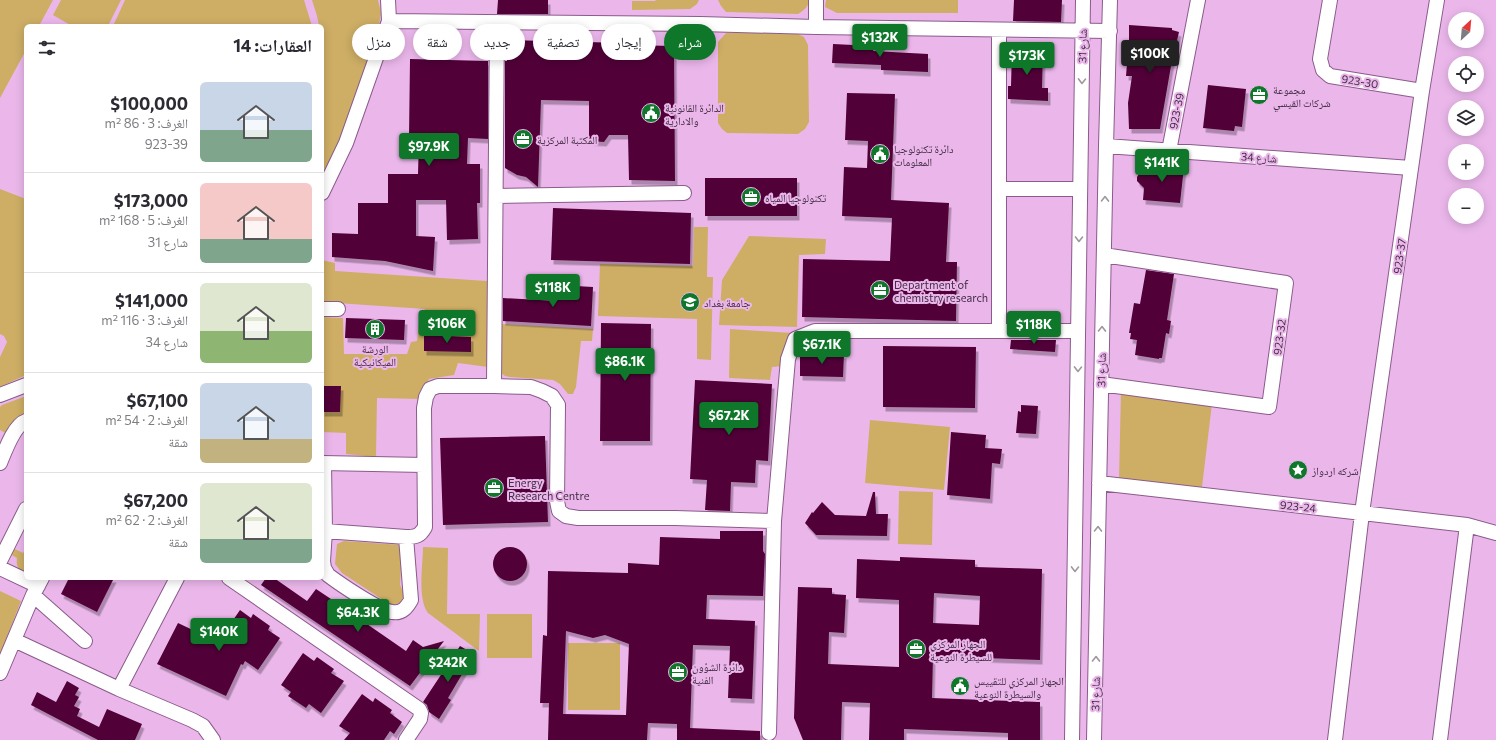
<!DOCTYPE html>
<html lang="ar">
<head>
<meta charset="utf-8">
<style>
	:root { --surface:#fff; --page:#f2f2f3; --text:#2b2b33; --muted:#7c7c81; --line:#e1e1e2; --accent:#0f772a }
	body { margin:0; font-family:Commissioner,"Noto Naskh Arabic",sans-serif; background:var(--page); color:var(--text); direction:rtl; height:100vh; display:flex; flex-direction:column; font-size:15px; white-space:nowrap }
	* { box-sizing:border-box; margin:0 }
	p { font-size:13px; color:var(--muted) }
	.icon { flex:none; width:22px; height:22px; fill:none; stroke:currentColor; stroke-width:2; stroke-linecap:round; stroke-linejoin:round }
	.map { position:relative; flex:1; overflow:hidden; direction:ltr }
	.panel { position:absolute; left:24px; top:24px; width:300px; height:556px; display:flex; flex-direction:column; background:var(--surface); border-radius:6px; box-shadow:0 2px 10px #0003; direction:rtl }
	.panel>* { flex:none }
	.banner { position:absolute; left:336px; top:24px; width:380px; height:36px; direction:rtl; display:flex; gap:8px }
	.needle { width:26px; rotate:26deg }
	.tools { position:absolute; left:1448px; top:12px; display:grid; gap:8px }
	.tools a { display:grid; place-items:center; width:36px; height:36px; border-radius:50%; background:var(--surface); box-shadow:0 2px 10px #0003; font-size:20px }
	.price { position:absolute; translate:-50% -34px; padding:0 9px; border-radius:4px; background:var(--accent); color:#fff; font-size:13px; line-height:26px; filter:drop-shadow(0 1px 2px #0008) }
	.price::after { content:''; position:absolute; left:50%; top:24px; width:12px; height:9px; margin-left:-6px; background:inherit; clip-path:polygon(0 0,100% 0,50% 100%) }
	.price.selected { background:#222; color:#fff }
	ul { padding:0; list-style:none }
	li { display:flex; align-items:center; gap:12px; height:100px; padding:0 12px }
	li+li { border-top:1px solid var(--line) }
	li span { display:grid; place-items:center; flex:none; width:112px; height:80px; border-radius:6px; color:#555 }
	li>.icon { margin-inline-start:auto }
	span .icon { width:48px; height:48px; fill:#fffc; stroke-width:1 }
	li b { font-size:17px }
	h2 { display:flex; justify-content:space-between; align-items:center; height:48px; padding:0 12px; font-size:17px }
	.chip { padding:0 14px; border-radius:18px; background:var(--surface); box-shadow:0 2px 10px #0003; font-size:14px; line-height:36px }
	.chip.selected { background:var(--accent); color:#fff }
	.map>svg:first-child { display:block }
	.green { fill:#ceae65 }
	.building { fill:#510237; fill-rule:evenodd; filter:url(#shadow) }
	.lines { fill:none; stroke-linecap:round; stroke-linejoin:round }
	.minor-casing { stroke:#8a5b8b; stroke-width:16 }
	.minor { stroke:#fff; stroke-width:14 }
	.oneway { stroke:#a096a0 }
	.labels { text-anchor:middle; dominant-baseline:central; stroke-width:4; stroke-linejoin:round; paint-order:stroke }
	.street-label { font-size:11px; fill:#412c41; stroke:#ebb7eb }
	.poi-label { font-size:11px; fill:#412c41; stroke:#ebb7eb; text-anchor:start }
</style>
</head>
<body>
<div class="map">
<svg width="1496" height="740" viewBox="0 0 1496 740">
	<defs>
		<filter id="shadow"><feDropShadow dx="2.5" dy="4.5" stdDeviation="0" flood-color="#0004"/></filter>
	</defs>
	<rect width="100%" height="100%" fill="#ebb7eb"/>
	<path class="green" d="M0 0H53L39 26H26V50L0 98Z
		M61 0H121L108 26H72L53 15Z
		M125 0H304L312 26H113Z
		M312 0H378L381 13 378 29 340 141 322 178V26H319L317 16Z
		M656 0H699L697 4 690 9 632 10V1H655Z
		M718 0H809C809 7 803 11 798 14L726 12 721 6Z
		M826 0H958V13H837L825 7Z
		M726 33H796L804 37 808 45 809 122 805 129 798 134 727 133 722 129 718 123V42Z
		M0 189 26 199V375L0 387V357L7 342 4 336 0 334Z
		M694 227H708L707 277H713L711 360 697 359V319L598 316 600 264 693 266Z
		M749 236 826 239 825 254 799 255 797 327 719 325 722 280Z
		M322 260 335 263V271L487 281 488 367 458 363 454 375 429 379 419 399 377 398 376 457 346 454V433L322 432V366L324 333H322V317L343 318 344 354H407L411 342 417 341 419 323 425 309 322 302Z
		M501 324 593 329 592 341H581L576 387 573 394H568L560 384 553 380 510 377 505 376 501 373Z
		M730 329 792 333 783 366 772 367 770 380 729 378Z
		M1121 389 1212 404 1202 487 1119 480Z
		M26 396V419L9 435 0 430V407L2 405Z
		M870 420 950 427 944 490 865 483Z
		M899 491 933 492 932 545 898 544Z
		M344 541 402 545 400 585 404 594 403 599 399 603 392 606 342 573 335 564 337 544Z
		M9 546 23 553 26 549V574C18 569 16 567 17 558L6 552Z
		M423 547 448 548 447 614H480L479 651 428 613C417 598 423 565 423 547Z
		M0 591 21 601 0 655Z
		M487 614H532V658H487Z
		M568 643H620V710H568Z"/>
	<path class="building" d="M498 0H548V14H497Z
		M1014 0H1062L1061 22 1013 21Z
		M1129 25 1172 28V30L1179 32 1171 66 1160 129H1129L1128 103 1132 76H1126L1127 64H1132L1133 41 1129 40Z
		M507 40 625 43V45L674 46 675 181 629 180 628 135H609L604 142 589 141V101L541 100 538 187 526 177 517 175 505 168V61H507Z
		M833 44 874 46 873 51 928 54V72L881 70V65L832 63Z
		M1012 49 1043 51 1042 88H1048V101L1008 99V86H1011Z
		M410 59 488 61V139L468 138 467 164H480V203H477L478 239 447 240 446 200H416V236L435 237 433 271 385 261 332 257V233L358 234V203H388V174H418L419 137H409Z
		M1208 85 1246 89 1242 127 1235 126 1234 131 1203 128Z
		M847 93 895 94 891 200 949 203 946 262H957L956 321 802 317 803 259 890 261 892 218 842 216 844 167 867 168 868 141 845 140Z
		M1146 164 1184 167 1180 203 1143 200 1144 188 1137 181V177L1139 174 1145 171Z
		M705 178H797V216H705Z
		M553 208 691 213 690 264 551 260Z
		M1146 270 1174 274 1167 320 1171 321 1169 334 1166 333 1162 358H1159V359L1135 355 1137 340 1130 339 1131 333H1129L1134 303 1140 304Z
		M558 285 593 287 591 326 503 321V298L557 301Z
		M346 318 405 320 404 340 345 338Z
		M601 323 651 324 650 441H600Z
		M424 335 471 337V352L424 351Z
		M1011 340H1056L1055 352 1010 349Z
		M883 346 976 347 975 408 883 407Z
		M800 352 844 354 843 377 800 376Z
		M695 380 772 384 768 461 756 460 755 483 731 482 730 511 705 510 707 480 690 479Z
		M322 386H341L340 412H322Z
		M1021 405 1038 406 1036 434 1016 433 1018 411 1021 412Z
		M951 432 986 435 985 448 1002 449 1000 464 992 463 990 499 947 495Z
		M545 436 548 522 443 525 440 438Z
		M873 492H875L876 514H888L887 536 816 535 805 523 812 512 813 513 822 502 835 515 866 516Z
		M720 531H763V551L765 554 763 596 707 595 706 619 755 621 752 699 728 698 730 646 693 645 690 728 760 731V740H677V724L648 723 647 740H548L549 703H540L543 635 547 636 548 571 628 573V563L659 565 660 537 720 539ZM566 631 593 638 605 635 629 644 626 715 563 714Z
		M493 564a17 17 0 1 1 34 0a17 17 0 1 1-34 0Z
		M900 557 975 560V567L1042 569 1040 660 933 656 932 698 1040 702V740H1008V733L904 729V740H869L870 703 842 702 841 740H803L794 718 798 587 832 588V594L846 595 844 633 829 632 828 664 899 667V600L856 598 857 559 900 561ZM934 593 980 596 979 625 933 623Z
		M69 578H114L97 612 61 594Z
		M266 578H274L307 601 316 589 346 609 353 606 364 613V622L406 651 413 640 423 647 444 641 410 686 261 585Z
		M240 610 251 618 253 614 270 626 268 630 280 638 258 670 245 661 243 665 241 664 226 696 157 664 178 623 218 642Z
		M460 646 474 654 448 698 451 700 439 719 429 712 427 705 423 702Z
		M303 653 314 661 317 657 334 669 331 673 344 681 321 713 309 704 306 708 288 696 291 692 281 685Z
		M67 681 79 688 75 695 79 697 74 706 80 709 77 716 99 727 107 709 142 724 135 740H98L31 705 37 692 56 702Z
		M362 694 373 702 375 698 392 710 390 713 402 722 394 734 390 731 384 740H344L350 733 339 726Z"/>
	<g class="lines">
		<g class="minor-casing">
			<path id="minor" d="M1330 0 1320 59 1323 70 1330 76 1422 91
				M389 21 700 24 816 27 1110 31
				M816 27V0
				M999 30V331
				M1106 146 1411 168
				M1169 151 1198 0
				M999 189H1080
				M322 193 346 143 389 21 388 0
				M496 196 684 193
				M322 309H338
				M1101 384 1269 407 1286 283 1104 255
				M494 386 497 22
				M0 395 26 385
				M0 463C5 451 14 425 26 421
				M322 463 424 465
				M324 463 325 531 323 561 324 568 328 575C340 584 378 610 392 612 402 614 407 607 411 600L406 537
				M1099 483 1467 525 1496 533
				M774 521 788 359 795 339 815 331H1078
				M325 531 406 537C416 537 420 536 425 527L424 408 426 397 430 389 438 386H494L531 387 542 391 552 396 558 405 557 501 559 511 566 516 578 518H675L774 521 769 733
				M0 561 26 509
				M0 568 38 586
				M229 578 419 709 421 713 420 719 406 740
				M33 595 85 641
				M14 640 119 689 192 720 203 726 213 740
				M0 673 33 595 42 578
				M119 689 177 578
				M1072 740 1083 0
				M1094 740 1106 146 1110 0
				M1335 740 1362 513 1422 91 1437 0
				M1440 740 1467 525"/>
		</g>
		<use href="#minor" class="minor"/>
	</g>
	<defs><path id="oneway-chevron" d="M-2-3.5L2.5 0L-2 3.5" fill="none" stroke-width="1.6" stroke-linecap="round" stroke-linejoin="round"/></defs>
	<g class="oneway">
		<use href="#oneway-chevron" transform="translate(1082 81) rotate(91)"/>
		<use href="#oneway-chevron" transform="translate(1105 199) rotate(-89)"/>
		<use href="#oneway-chevron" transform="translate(1079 239) rotate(91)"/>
		<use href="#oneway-chevron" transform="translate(1102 329) rotate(-89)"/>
		<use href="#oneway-chevron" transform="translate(1078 369) rotate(91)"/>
		<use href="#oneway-chevron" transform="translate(1098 529) rotate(-89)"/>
		<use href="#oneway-chevron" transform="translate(1075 569) rotate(91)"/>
		<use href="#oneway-chevron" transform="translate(1096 659) rotate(-89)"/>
	</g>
	<defs>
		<g id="office-disc" transform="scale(1)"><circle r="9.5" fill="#0f772a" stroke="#ebb7eb"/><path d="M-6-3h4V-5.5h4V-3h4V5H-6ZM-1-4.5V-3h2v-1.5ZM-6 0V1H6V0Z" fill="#fff"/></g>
		<g id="civic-disc" transform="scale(1)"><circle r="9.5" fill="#0f772a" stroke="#ebb7eb"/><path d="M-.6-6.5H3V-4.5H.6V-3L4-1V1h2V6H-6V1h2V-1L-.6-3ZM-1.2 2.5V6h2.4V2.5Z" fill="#fff"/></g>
		<g id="university-disc" transform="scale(1)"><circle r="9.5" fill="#0f772a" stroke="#ebb7eb"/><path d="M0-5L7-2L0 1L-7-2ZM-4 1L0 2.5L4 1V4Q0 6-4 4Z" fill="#fff"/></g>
		<g id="building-disc" transform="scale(1)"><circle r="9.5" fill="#0f772a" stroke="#ebb7eb"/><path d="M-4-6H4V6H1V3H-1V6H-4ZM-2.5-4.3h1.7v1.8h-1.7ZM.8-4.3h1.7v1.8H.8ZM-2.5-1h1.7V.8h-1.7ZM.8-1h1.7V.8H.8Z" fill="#fff"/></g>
		<g id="sight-disc" transform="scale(1)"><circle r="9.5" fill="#0f772a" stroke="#ebb7eb"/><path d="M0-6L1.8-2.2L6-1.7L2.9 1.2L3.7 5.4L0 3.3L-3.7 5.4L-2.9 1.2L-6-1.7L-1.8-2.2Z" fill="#fff"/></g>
	</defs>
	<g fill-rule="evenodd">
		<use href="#office-disc" x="1259" y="95"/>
		<use href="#civic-disc" x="651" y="113"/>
		<use href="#office-disc" x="523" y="139"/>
		<use href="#civic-disc" x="880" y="154"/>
		<use href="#office-disc" x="751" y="197"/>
		<use href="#office-disc" x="880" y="290"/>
		<use href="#university-disc" x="690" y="302"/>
		<use href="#building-disc" x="375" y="329"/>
		<use href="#sight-disc" x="1298" y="470"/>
		<use href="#office-disc" x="494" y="488"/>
		<use href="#office-disc" x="916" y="649"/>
		<use href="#office-disc" x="678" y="672"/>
		<use href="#civic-disc" x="960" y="686"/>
	</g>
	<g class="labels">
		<g class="street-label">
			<text transform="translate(1082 46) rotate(-89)">شارع 31</text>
			<text transform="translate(1360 81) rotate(9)">923-30</text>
			<text transform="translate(1176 111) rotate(-79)">923-39</text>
			<text transform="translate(1259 157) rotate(4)">شارع 34</text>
			<text transform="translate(1399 256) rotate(-82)">923-37</text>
			<text transform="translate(1279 337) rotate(-82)">923-32</text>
			<text transform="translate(1101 370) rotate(-89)">شارع 31</text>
			<text transform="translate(1298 506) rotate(6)">923-24</text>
			<text transform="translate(1095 694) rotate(-89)">شارع 31</text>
		</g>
		<g class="poi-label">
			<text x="1273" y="89">مجموعة<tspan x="1273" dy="13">شركات القيسي</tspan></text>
			<text x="665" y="107">الدائرة القانونية<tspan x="665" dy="13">والادارية</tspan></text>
			<text x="537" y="139">المكتبة المركزية</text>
			<text x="894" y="148">دائرة تكنولوجيا<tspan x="894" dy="13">المعلومات</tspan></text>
			<text x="765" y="197">تكنولوجيا المياه</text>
			<text x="894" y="284">Department of<tspan x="894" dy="13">chemistry research</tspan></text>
			<text x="704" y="302">جامعة بغداد</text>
			<text x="375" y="348" text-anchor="middle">الورشة<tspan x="375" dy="13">الميكانيكية</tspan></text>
			<text x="1312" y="470">شركه اردواز</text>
			<text x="508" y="482">Energy<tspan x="508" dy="13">Research Centre</tspan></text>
			<text x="930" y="643">الجهاز المركزي<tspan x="930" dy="13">للسيطرة النوعية</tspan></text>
			<text x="692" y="666">دائرة الشؤون<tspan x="692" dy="13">الفنية</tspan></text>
			<text x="974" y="680">الجهاز المركزي للتقييس<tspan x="974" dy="13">والسيطرة النوعية</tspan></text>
		</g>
	</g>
</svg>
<div class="tools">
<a><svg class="needle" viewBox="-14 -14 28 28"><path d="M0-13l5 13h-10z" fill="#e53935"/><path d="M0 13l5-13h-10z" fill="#7c7c81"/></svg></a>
<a><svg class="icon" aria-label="locate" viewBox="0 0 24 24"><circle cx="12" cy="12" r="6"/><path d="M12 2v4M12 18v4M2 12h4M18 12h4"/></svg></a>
<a><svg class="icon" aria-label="layers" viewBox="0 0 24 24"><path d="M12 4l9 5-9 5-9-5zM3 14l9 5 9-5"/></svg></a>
<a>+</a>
<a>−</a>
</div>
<b class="price" style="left:880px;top:58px">$132K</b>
<b class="price selected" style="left:1150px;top:74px">$100K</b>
<b class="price" style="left:1027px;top:76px">$173K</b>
<b class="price" style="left:429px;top:167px">$97.9K</b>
<b class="price" style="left:1162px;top:183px">$141K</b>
<b class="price" style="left:553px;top:308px">$118K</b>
<b class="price" style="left:447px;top:344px">$106K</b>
<b class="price" style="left:1034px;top:345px">$118K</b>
<b class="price" style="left:822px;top:365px">$67.1K</b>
<b class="price" style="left:625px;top:382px">$86.1K</b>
<b class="price" style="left:729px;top:436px">$67.2K</b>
<b class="price" style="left:358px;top:633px">$64.3K</b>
<b class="price" style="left:219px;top:652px">$140K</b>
<b class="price" style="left:448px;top:683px">$242K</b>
<div class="banner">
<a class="chip selected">شراء</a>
<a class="chip">إيجار</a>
<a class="chip">تصفية</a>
<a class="chip">جديد</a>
<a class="chip">شقة</a>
<a class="chip">منزل</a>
</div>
<section class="panel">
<h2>العقارات: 14<svg class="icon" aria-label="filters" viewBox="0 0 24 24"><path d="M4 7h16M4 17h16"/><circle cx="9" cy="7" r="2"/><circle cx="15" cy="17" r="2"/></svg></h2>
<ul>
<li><span style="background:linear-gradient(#c9d6e8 60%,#7fa58c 0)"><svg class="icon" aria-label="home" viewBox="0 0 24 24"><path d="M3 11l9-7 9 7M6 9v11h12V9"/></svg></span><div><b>$100,000</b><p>الغرف: 3 · 86 m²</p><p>923-39</p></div></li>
<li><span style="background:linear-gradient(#f6c9c9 70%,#7fa58c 0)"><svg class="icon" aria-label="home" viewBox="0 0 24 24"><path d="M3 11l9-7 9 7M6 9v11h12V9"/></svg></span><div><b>$173,000</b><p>الغرف: 5 · 168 m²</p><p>شارع 31</p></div></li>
<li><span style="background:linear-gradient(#dfe7d0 60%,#8fb573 0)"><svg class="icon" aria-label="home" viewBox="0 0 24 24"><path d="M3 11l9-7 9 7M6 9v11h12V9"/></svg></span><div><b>$141,000</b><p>الغرف: 3 · 116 m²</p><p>شارع 34</p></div></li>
<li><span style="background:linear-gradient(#c9d6e8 70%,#c2b280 0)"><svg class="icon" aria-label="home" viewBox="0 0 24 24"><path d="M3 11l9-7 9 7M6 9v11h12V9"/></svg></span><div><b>$67,100</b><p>الغرف: 2 · 54 m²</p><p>شقة</p></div></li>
<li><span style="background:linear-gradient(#dfe7d0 70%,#7fa58c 0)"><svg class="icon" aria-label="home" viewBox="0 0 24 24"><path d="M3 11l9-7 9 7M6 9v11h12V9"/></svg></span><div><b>$67,200</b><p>الغرف: 2 · 62 m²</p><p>شقة</p></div></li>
</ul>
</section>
</div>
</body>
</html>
